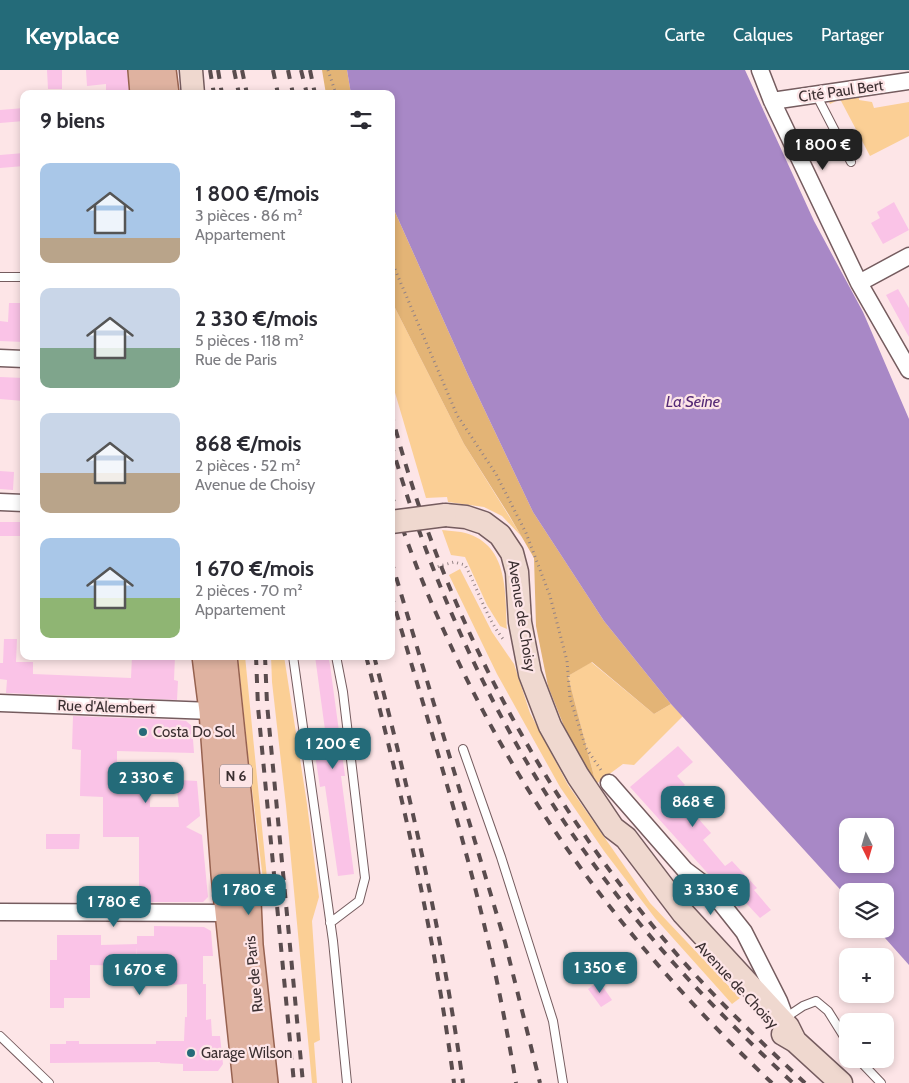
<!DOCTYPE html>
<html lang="fr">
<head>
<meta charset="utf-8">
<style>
	:root { --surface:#fff; --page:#f7f7f7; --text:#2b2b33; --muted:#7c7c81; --accent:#246b79 }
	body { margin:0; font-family:Cabin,sans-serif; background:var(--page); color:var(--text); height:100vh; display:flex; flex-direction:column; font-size:19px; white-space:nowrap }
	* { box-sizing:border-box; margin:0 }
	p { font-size:16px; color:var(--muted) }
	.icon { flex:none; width:28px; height:28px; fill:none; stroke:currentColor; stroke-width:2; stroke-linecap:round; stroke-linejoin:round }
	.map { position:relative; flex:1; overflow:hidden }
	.panel { position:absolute; left:20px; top:20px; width:375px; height:570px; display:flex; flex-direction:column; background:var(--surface); border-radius:10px; box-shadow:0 2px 8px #0003 }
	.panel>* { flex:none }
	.needle { width:32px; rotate:175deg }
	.fabs { position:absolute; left:839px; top:748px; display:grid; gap:10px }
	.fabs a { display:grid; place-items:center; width:55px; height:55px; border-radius:10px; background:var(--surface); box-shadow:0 2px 8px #0003; font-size:25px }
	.price { position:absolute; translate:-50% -42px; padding:0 11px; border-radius:10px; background:var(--accent); color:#fff; font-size:16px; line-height:32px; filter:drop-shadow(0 1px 2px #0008) }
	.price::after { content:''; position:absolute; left:50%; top:30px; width:15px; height:11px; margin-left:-8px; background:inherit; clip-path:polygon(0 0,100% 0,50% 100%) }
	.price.current { background:#222; color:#fff }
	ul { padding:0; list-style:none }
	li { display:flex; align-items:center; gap:15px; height:125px; padding:0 20px }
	li span { display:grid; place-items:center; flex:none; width:140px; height:100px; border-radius:10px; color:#555 }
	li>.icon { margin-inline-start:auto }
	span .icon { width:60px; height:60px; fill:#fffc; stroke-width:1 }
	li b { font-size:21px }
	h2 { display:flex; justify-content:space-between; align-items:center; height:60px; padding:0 20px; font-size:21px }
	header { display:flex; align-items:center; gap:30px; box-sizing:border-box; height:70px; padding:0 25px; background:var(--accent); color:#fff }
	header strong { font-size:24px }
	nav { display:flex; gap:28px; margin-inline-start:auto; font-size:18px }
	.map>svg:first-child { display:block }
	.green { fill:#fbcf95 }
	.forest { fill:#e3b476 }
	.water { fill:#a888c6; fill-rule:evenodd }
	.building { fill:#fac3e7 }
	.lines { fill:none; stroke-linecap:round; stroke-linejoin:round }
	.service-casing { stroke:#755c5f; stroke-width:10 }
	.minor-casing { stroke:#755c5f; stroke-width:19 }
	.secondary-casing { stroke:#755c5f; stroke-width:25 }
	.primary-casing { stroke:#976250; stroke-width:28 }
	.path { stroke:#948385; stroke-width:3; stroke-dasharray:1 4; stroke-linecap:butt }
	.service { stroke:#fff; stroke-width:8 }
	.minor { stroke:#fff; stroke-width:16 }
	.secondary { stroke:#efd8cf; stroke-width:22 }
	.primary { stroke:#dfb2a0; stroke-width:25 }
	.rail { stroke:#5a4c4e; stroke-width:4; stroke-dasharray:9 9; stroke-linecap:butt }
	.secondary-bridge-casing { stroke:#755c5f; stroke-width:25; stroke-linecap:butt }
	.secondary-bridge { stroke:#efd8cf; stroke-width:22 }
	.poi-dot { fill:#246b79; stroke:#fde5e7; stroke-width:2 }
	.labels { text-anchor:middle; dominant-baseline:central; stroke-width:4.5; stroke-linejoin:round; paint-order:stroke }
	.shield { fill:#fde5e7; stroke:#756668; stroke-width:1 }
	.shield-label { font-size:14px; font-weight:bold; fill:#3b2f31 }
	.street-label { font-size:15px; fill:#3b2f31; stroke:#fde5e7 }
	.poi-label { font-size:15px; fill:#3b2f31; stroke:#fde5e7; text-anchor:start }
	.water-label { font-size:16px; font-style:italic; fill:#552a76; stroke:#fde5e7 }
</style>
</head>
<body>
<header>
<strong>Keyplace</strong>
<nav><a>Carte</a><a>Calques</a><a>Partager</a></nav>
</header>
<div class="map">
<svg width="909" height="1013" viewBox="0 0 909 1013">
	<rect width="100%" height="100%" fill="#fde5e7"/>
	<path class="green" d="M860 21 859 30 872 32 874 38 909 32V66L870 86 840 29 830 34 828 30Z
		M391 230 464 374 522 467 502 446 484 437 448 432 447 427 426 428 391 309Z
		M442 460C448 461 455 461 461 462 509 472 505 521 507 559L500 556 487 535 465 487 451 485Z
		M460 499 492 562 514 594 530 643 568 715 650 833 740 928 732 934 655 848 604 781 560 717 497 604 449 505Z
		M238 586H245L268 818H264L249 694Z
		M271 586H284L307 734 319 827 312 851 320 970 314 973 317 1013H312L286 736 272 612Z
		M591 592 654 644 671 634 683 646 634 695 623 694 596 714 568 606Z"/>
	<path class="forest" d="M322 0H347L351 24H326Z
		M391 133 468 305 533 442 604 551 671 634 654 644 592 592 568 606 596 714 583 704 548 616 536 556 534 488 509 445 464 374 391 230Z"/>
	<path class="water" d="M347 0H745L814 151 863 242 909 349V895L877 859H885V821H848L847 827 671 634 604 551 533 442 468 305 391 133V24H351ZM848 756H885V794H848Z"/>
	<path class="building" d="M47 0H62V19H48Z
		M86 0H127L129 24H106V14L87 16Z
		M24 38V51L0 53V40Z
		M24 83V96L0 98V85Z
		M894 132 909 160 883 174 871 153 880 148 877 142Z
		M898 219 909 238V267L886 225Z
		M9 233H24V272L0 271V251L8 252Z
		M0 307 24 308 23 331 0 329Z
		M0 401 14 402 13 420 0 419Z
		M0 452H24V466H0Z
		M4 569H17L16 592H33V604L131 608 132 586H175L174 610 178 611 177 630 6 623 7 610 0 609V593H3Z
		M315 586H328L330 595 345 706H341L354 804 338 806 325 716 320 717 315 684 328 682Z
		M73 646 176 650 186 651 192 656 194 683 117 681V715L150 716V737H179L176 712H180V710L197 711 200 746 186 757 202 765 208 827 203 832H139V767H103V727L80 726 81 680 72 679Z
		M678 676 693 692 677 706 685 715 678 721 699 743 696 746 711 763 703 770 725 796 732 791 757 818 754 820 771 840 760 848 745 832 739 838 630 717Z
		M46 764H80L79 779H46Z
		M154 856 204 857 211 861 213 886H203V914H206V950L211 949 212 966H220L223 994 218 1001H183V994L160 993V992L50 993V974H66V971H79V974H156V971H184L185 947H187V914L170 915 169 885H137V876L136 896 90 895V928H64V938H50V890H57V865H101V875L137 874V866H154Z
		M599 911 612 930 601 937 588 919Z"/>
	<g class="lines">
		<g class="service-casing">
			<path id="service" d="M819 25 820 32 851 92
				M0 207H24
				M293 586 333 871 347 1013
				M463 679 501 787 553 951 563 1013
				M330 853 359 831 365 808 343 622 336 586
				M785 948 803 936 816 931 828 941 848 973
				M0 966 49 1013
				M858 989 881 1013"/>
		</g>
		<g class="minor-casing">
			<path id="minor" d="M760 0 772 31 859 213 909 300
				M772 31 909 11
				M859 213 909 186
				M0 288 24 289
				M0 432 24 433
				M0 633 212 641
				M609 713 685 800 709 818 744 862 779 931 786 950
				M0 842 228 843 236 837"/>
		</g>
		<g class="secondary-casing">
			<path id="secondary" d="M191 0 193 24
				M445 445 466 447 484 453 500 465 512 483 517 502 520 552 530 604 550 656 578 706 613 758 626 768 683 843 788 957 795 971
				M783 964 795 971 841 1013"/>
		</g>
		<g class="primary-casing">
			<path id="primary" d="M141 0 143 24
				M163 0 166 24
				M205 586 212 641 224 804 246 1013
				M224 586 247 809 250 875 265 1013"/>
		</g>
		<path class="path" d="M328 0 336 24
			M391 190 457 345 496 404 526 463 550 526 567 591 570 628 586 678 601 700
			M433 498 454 492 465 495C478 519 486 547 503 569"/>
		<use href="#service" class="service"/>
		<use href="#minor" class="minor"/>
		<use href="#secondary" class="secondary"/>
		<use href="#primary" class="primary"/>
		<path class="rail" d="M210 0 214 24
			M218 0 222 24
			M234 0 239 24
			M242 0 247 24
			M273 0 278 24
			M288 0 293 24
			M301 0 307 24
			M310 0 315 24
			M391 342C443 544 543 731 680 888 719 932 762 973 805 1013
			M391 373C440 545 522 710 636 849 684 908 737 961 793 1013
			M391 423C407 475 427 525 450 574 529 746 635 884 772 1013
			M391 490 505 872 540 1013
			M391 524C424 639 461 754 488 871 499 918 508 966 516 1013
			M256 586 258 637 294 1013
			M265 586 267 634 303 1013
			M366 586C403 727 435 868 454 1013
			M374 586C411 727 443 869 463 1013"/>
		<g class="secondary-bridge-casing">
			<path id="secondary-bridge" d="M391 452 445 445"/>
		</g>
		<use href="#secondary-bridge" class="secondary-bridge"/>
	</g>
	<g class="poi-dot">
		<circle cx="143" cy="662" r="5"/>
		<circle cx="191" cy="983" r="5"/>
	</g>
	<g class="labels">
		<rect class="shield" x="220" y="694.5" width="32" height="23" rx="4"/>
		<g class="shield-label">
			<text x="236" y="706">N 6</text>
		</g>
		<g class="street-label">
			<text transform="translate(841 21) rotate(-8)">Cité Paul Bert</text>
			<text transform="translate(522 546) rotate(81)">Avenue de Choisy</text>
			<text transform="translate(106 637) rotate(2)">Rue d'Alembert</text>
			<text transform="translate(254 904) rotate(-96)">Rue de Paris</text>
			<text transform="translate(737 915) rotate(47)">Avenue de Choisy</text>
		</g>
		<g class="poi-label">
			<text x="153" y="662">Costa Do Sol</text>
			<text x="201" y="983">Garage Wilson</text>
		</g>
		<g class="water-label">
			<text x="693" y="331">La Seine</text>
		</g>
	</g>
</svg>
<div class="fabs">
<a><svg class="needle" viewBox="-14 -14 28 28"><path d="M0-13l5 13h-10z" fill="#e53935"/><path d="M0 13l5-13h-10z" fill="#7c7c81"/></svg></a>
<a><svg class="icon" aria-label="layers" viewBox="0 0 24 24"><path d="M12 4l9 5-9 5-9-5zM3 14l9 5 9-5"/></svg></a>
<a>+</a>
<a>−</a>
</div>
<b class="price current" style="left:823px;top:101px">1 800 €</b>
<b class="price" style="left:333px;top:700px">1 200 €</b>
<b class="price" style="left:146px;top:734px">2 330 €</b>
<b class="price" style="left:693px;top:758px">868 €</b>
<b class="price" style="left:249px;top:846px">1 780 €</b>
<b class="price" style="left:711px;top:846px">3 330 €</b>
<b class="price" style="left:114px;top:858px">1 780 €</b>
<b class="price" style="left:600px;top:924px">1 350 €</b>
<b class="price" style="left:140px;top:926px">1 670 €</b>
<section class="panel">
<h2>9 biens<svg class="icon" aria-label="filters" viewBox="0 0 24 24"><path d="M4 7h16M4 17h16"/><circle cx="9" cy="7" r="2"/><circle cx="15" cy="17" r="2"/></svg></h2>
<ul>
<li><span style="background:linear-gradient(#a9c7e8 75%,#b9a48a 0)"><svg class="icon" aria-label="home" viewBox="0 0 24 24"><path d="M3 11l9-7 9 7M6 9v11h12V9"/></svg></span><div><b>1 800 €/mois</b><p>3 pièces · 86 m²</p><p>Appartement</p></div></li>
<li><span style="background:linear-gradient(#c9d6e8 60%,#7fa58c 0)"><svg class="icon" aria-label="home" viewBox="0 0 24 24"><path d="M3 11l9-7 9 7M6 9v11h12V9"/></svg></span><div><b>2 330 €/mois</b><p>5 pièces · 118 m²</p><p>Rue de Paris</p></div></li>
<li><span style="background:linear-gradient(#c9d6e8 60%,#b9a48a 0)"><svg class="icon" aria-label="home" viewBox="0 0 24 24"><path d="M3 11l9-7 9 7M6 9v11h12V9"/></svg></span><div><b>868 €/mois</b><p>2 pièces · 52 m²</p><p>Avenue de Choisy</p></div></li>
<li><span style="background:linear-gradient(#a9c7e8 60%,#8fb573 0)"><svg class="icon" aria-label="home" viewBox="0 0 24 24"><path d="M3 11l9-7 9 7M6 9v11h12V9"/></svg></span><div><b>1 670 €/mois</b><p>2 pièces · 70 m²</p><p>Appartement</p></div></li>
</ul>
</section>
</div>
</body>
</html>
